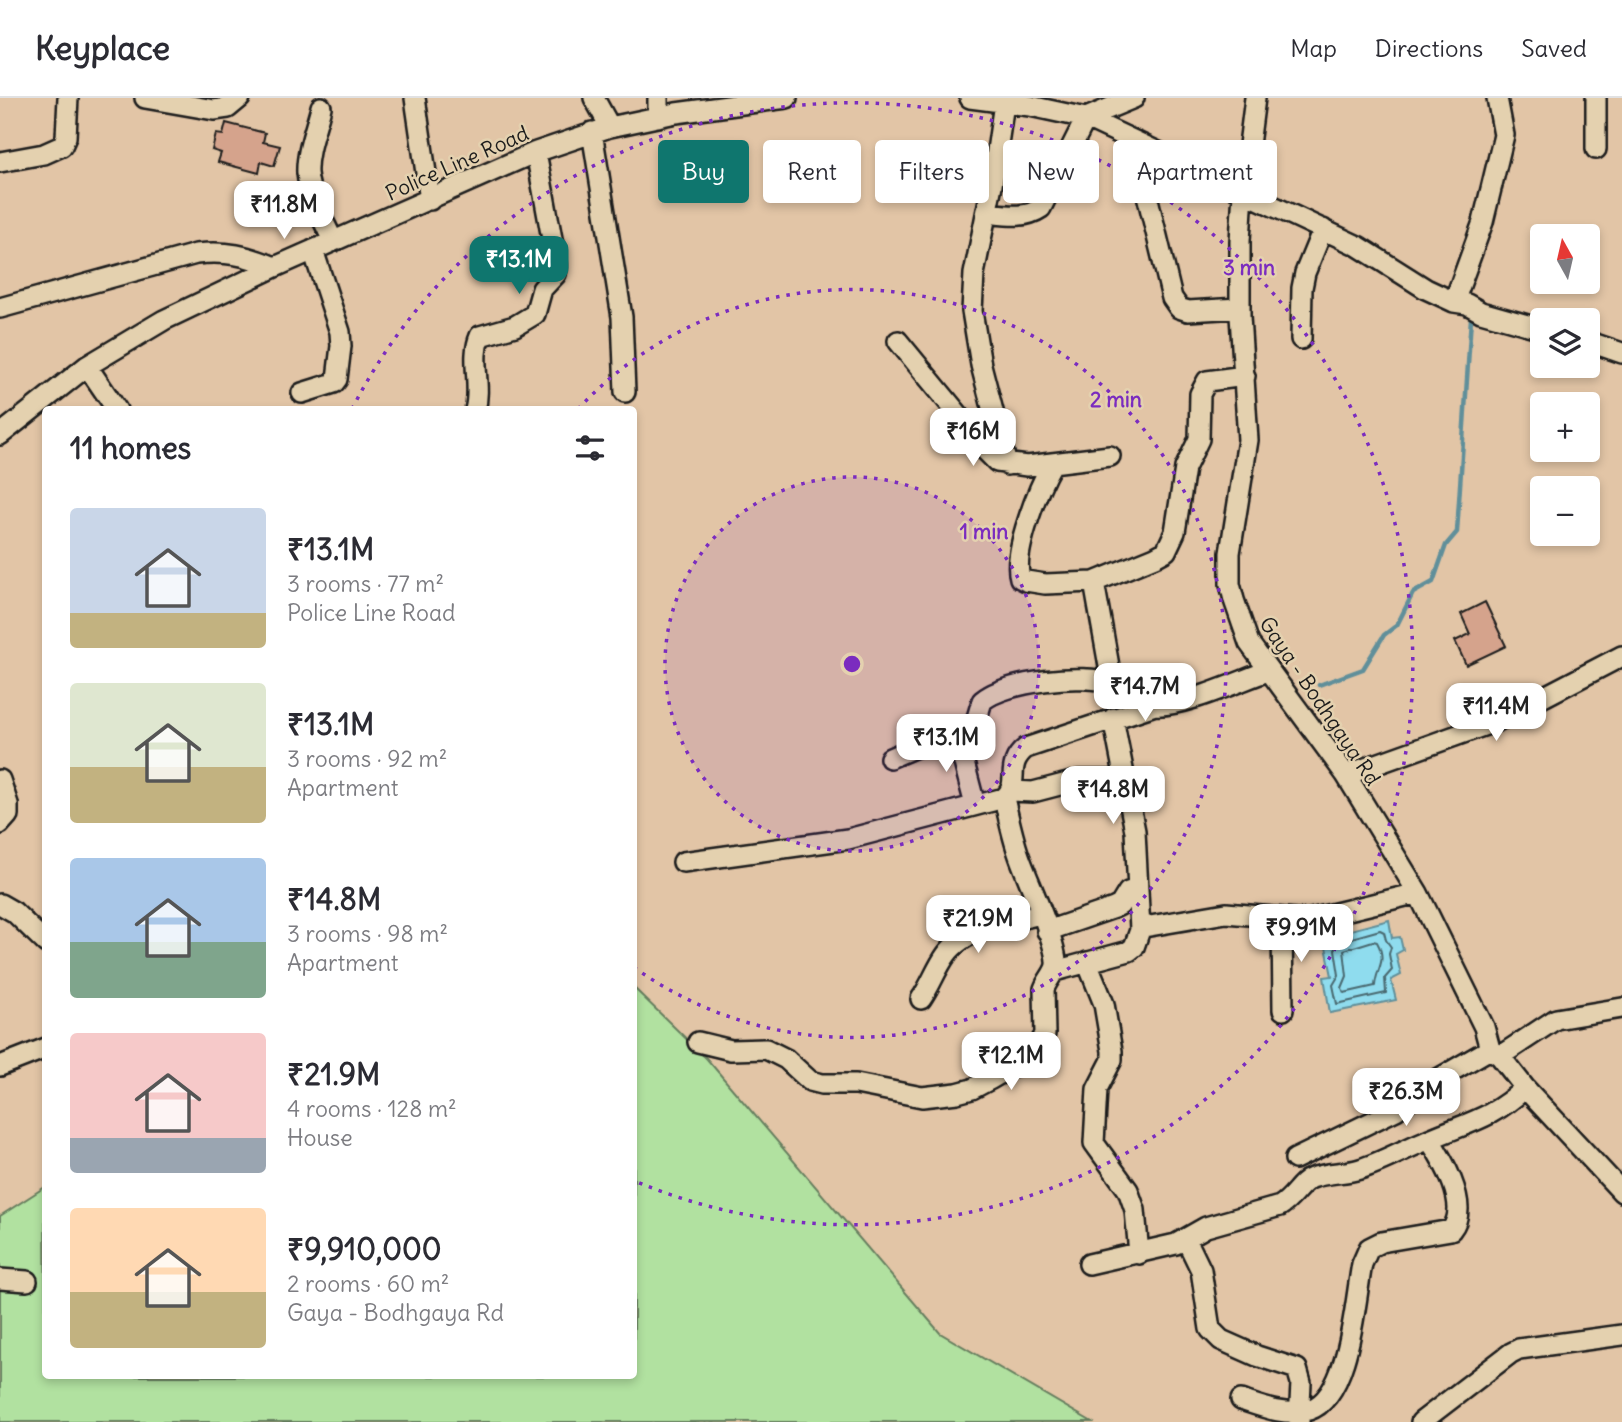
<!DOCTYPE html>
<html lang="en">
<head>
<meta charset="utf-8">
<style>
	:root { --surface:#fff; --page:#f2f2f3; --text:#2b2b33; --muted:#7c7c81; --line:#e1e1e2; --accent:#0f766e }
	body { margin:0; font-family:Delius,sans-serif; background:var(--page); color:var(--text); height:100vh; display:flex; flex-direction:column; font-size:26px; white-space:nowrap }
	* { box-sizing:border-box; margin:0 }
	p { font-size:23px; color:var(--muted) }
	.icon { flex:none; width:38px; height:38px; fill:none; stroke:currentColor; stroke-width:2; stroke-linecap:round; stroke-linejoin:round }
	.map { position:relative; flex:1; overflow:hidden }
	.drawer { position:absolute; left:42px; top:308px; width:595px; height:973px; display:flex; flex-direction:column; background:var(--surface); border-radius:7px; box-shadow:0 4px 10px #0003 }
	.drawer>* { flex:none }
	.hud { position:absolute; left:658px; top:42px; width:665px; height:63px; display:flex; gap:14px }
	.needle { width:46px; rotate:352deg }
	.buttons { position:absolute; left:1530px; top:126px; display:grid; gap:14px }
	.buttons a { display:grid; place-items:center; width:70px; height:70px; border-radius:7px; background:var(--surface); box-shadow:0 4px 10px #0003; font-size:35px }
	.price { position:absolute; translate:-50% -60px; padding:0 16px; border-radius:14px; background:#fff; color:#222; font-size:23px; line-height:46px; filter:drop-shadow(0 2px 4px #0008) }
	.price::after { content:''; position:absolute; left:50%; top:42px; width:21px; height:16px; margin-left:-10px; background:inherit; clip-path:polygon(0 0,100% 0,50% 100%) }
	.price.selected { background:var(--accent); color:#fff }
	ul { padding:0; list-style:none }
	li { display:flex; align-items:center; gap:21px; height:175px; padding:0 28px }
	li span { display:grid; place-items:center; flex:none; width:196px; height:140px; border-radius:7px; color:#555 }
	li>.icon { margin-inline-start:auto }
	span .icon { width:84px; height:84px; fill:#fffc; stroke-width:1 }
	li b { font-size:30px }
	h2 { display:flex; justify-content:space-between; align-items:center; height:84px; padding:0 28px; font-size:30px }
	.chip { padding:0 24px; border-radius:7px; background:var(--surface); box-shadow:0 4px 10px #0003; font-size:24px; line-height:63px }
	.chip.selected { background:var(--accent); color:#fff }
	header { display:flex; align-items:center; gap:42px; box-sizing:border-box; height:98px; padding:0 35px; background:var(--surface); border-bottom:2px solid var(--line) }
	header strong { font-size:33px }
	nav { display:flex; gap:38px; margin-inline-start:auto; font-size:24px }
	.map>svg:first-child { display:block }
	.green { fill:#b1e1a0; stroke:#667e5e; stroke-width:2 }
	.water { fill:#8fdcee; stroke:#618f9a; stroke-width:2 }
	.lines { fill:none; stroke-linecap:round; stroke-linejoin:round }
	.shore { stroke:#4a6970; stroke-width:2 }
	.stream { stroke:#618f9a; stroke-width:4.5 }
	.building { fill:#d5a38c; stroke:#1c1c1c; stroke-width:2 }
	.minor-casing { stroke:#1c1c1c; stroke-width:24 }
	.minor { stroke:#e4d1af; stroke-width:19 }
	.ring { fill:none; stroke:#7b2cbf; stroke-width:3.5; stroke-dasharray:3.5 7 }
	.labels { text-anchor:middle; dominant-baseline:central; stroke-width:5; stroke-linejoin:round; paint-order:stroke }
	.street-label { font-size:21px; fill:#1c1c1c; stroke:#e4d1af }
	.centre { fill:#7b2cbf; stroke:#e4d1af; stroke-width:3.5 }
	.ring-label { font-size:21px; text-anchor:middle; font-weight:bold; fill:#7b2cbf; stroke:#e4d1af; stroke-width:5; stroke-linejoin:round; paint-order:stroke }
</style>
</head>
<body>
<header>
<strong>Keyplace</strong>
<nav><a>Map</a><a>Directions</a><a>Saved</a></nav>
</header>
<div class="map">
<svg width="1622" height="1324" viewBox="0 0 1622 1324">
	<rect width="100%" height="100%" fill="#e2c5a6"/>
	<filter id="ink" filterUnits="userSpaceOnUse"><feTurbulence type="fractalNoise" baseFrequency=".0143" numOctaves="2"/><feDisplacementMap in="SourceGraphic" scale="14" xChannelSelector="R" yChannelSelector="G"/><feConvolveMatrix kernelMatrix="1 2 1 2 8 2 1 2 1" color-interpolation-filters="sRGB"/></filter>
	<g filter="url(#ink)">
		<path class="green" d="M634 890 707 961 940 1235 1092 1324H0V1118L45 1089 46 1278H634Z"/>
		<path class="water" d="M1389 822 1392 840 1400 839 1403 852 1396 856 1401 877 1391 882 1396 902 1330 915 1324 879 1332 878 1324 839Z"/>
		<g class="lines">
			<path class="shore" d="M1380 832 1384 834 1386 842 1391 849 1389 856 1392 872 1385 880 1386 895 1337 906 1333 887 1339 877 1334 845Z
				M1373 843 1377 844C1388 864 1376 870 1375 888L1344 895 1342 890 1347 878 1344 852Z"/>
			<path class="stream" d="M1319 587 1363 571 1384 537 1397 527 1413 495 1433 484 1446 447 1457 434 1471 220"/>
		</g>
		<path class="building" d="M226 25 265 35 263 44 280 48 274 68 261 64 259 75 218 64 221 55 212 52 216 36 223 37Z
			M1485 504 1506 548 1466 567 1455 543 1470 536 1461 516Z"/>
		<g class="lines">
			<g class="minor-casing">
				<path id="minor" d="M145 0 214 12 228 10 240 0
					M415 0 430 102
					M594 0 610 29
					M970 0 1030 8 1086 20 1358 148 1426 191 1454 204 1467 206 1481 214 1542 231
					M1255 0 1243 94 1240 143V218L1248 342 1230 455V486L1234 502 1249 545 1346 677 1418 795 1484 929 1490 951 1500 958 1525 990 1622 1094
					M1004 5 992 87 974 176 972 213 981 267 1007 367
					M321 9C316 30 306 54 307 75 309 98 324 123 333 143
					M658 19V0
					M592 34 622 219 625 294
					M1596 51V0
					M0 64 44 56 62 48 66 39 68 0
					M1147 97 1172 200 1179 210 1188 213 1239 210
					M987 115C1006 117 1025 121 1041 110L1086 20 1134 0
					M1454 204 1483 124 1504 37 1497 0
					M0 210 196 156C228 153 245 157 275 169
					M1301 241 1302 190 1305 175 1323 131
					M898 243 963 322 981 348 997 364 1027 368 1110 358
					M1587 243 1622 255
					M87 268 117 312
					M302 295 334 285 337 281 341 248 340 234 313 152
					M475 312C482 287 470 261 480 238L515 228 535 216 542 191 556 176 557 168 536 54
					M0 337 87 268 164 222 275 169 536 54 610 29 676 15 787 0
					M1052 366C1039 388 1012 455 1020 480L1026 483 1045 486 1094 484 1155 459 1166 453 1175 434 1185 370 1199 341 1200 296 1207 283 1245 278
					M1094 484 1112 585
					M1113 620 1135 733 1140 832
					M956 634 975 707
					M890 660 973 625 977 620 982 603C1006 583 1083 575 1112 585 1127 591 1139 605 1155 607 1181 610 1241 582 1268 573
					M1346 677 1497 623 1622 558
					M0 682 8 706V717L0 726
					M1011 693 1033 694 1079 682H1125
					M683 764 848 741 1004 700C1022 685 1003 668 1026 650L1155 607
					M0 806 14 814 46 845
					M1282 822 1283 912
					M1047 833 1114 810 1120 807 1128 794 1137 791
					M1087 864 1104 906 1112 953V962L1097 991 1094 1045 1128 1092 1135 1112 1139 1156
					M1055 873 1129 853 1134 849 1140 832 1144 829 1226 815 1307 822 1418 795
					M921 901C931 887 936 871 946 857 964 830 1012 823 1041 816
					M698 944 731 952 766 951 786 961 810 983 822 986H856L922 999 957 995 972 991 991 981 1035 955 1045 936 1044 891C1047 882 1055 875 1056 867 1058 847 1029 785 1021 763 1013 743 1009 721 1004 700
					M1500 958 1556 921 1622 910
					M0 968 46 950
					M1295 1061 1396 1012 1431 985 1490 951
					M1186 1141 1201 1172 1210 1231 1221 1242 1257 1258 1297 1271 1301 1285 1299 1324
					M1089 1166 1176 1146 1206 1129 1280 1108C1294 1100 1300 1084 1312 1080 1327 1074 1344 1076 1360 1071 1382 1064 1403 1052 1425 1043 1465 1025 1491 1022 1525 990
					M0 1181 27 1183
					M1241 1302C1262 1309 1287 1319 1309 1312 1350 1299 1355 1202 1362 1166L1369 1150 1381 1144 1451 1132C1471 1108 1443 1062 1429 1041
					M1421 1324 1511 1255 1519 1251 1622 1237"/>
			</g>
			<use href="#minor" class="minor"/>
		</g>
	</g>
	<circle cx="852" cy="566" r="187" fill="#7b2cbf" fill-opacity=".12"/>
	<g class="ring">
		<circle cx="852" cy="566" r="187"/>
		<path d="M578 311A374 374 0 1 1 635 870"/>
		<path d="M352 311A561 561 0 1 1 637 1084"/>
	</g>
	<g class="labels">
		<g class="street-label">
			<text transform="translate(457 65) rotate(-24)">Police Line Road</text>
			<text transform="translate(1320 603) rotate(56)">Gaya - Bodhgaya Rd</text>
		</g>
	</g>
	<circle cx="852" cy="566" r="10" class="centre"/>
	<g class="ring-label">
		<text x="1249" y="177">3 min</text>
		<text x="1116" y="309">2 min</text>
		<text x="984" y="441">1 min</text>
	</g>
</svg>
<div class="buttons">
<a><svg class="needle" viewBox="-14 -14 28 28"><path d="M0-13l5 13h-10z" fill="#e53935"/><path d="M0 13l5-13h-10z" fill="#7c7c81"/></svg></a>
<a><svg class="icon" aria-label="layers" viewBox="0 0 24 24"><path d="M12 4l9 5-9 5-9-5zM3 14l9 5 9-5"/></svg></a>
<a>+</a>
<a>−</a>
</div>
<b class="price" style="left:284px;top:143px">₹11.8M</b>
<b class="price selected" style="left:519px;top:198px">₹13.1M</b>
<b class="price" style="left:973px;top:370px">₹16M</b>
<b class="price" style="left:1145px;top:625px">₹14.7M</b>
<b class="price" style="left:1496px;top:645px">₹11.4M</b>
<b class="price" style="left:946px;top:676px">₹13.1M</b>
<b class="price" style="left:1113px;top:728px">₹14.8M</b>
<b class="price" style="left:978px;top:857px">₹21.9M</b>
<b class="price" style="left:1301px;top:866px">₹9.91M</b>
<b class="price" style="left:1011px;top:994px">₹12.1M</b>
<b class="price" style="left:1406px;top:1030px">₹26.3M</b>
<div class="hud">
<a class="chip selected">Buy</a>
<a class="chip">Rent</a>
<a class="chip">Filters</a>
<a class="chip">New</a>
<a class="chip">Apartment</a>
</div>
<section class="drawer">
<h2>11 homes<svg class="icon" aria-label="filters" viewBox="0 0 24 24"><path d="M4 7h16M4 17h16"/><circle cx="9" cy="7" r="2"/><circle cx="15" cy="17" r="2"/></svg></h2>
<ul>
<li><span style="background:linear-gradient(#c9d6e8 75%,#c2b280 0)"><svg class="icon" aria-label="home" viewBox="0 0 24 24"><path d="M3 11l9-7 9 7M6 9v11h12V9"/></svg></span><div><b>₹13.1M</b><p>3 rooms · 77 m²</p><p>Police Line Road</p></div></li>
<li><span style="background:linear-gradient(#dfe7d0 60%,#c2b280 0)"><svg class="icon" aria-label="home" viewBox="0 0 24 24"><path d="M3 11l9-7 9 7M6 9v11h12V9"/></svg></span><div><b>₹13.1M</b><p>3 rooms · 92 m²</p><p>Apartment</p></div></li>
<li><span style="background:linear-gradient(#a9c7e8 60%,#7fa58c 0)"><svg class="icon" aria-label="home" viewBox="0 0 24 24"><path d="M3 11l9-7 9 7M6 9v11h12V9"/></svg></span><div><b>₹14.8M</b><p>3 rooms · 98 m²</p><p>Apartment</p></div></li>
<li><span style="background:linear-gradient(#f6c9c9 75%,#9aa5b1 0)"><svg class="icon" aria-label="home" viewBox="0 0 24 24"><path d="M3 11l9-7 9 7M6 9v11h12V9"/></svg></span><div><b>₹21.9M</b><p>4 rooms · 128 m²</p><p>House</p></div></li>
<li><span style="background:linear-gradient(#ffd9b3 60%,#c2b280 0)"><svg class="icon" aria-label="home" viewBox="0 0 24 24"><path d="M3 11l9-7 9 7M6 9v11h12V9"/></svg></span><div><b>₹9,910,000</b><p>2 rooms · 60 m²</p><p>Gaya - Bodhgaya Rd</p></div></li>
</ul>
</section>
</div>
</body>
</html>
